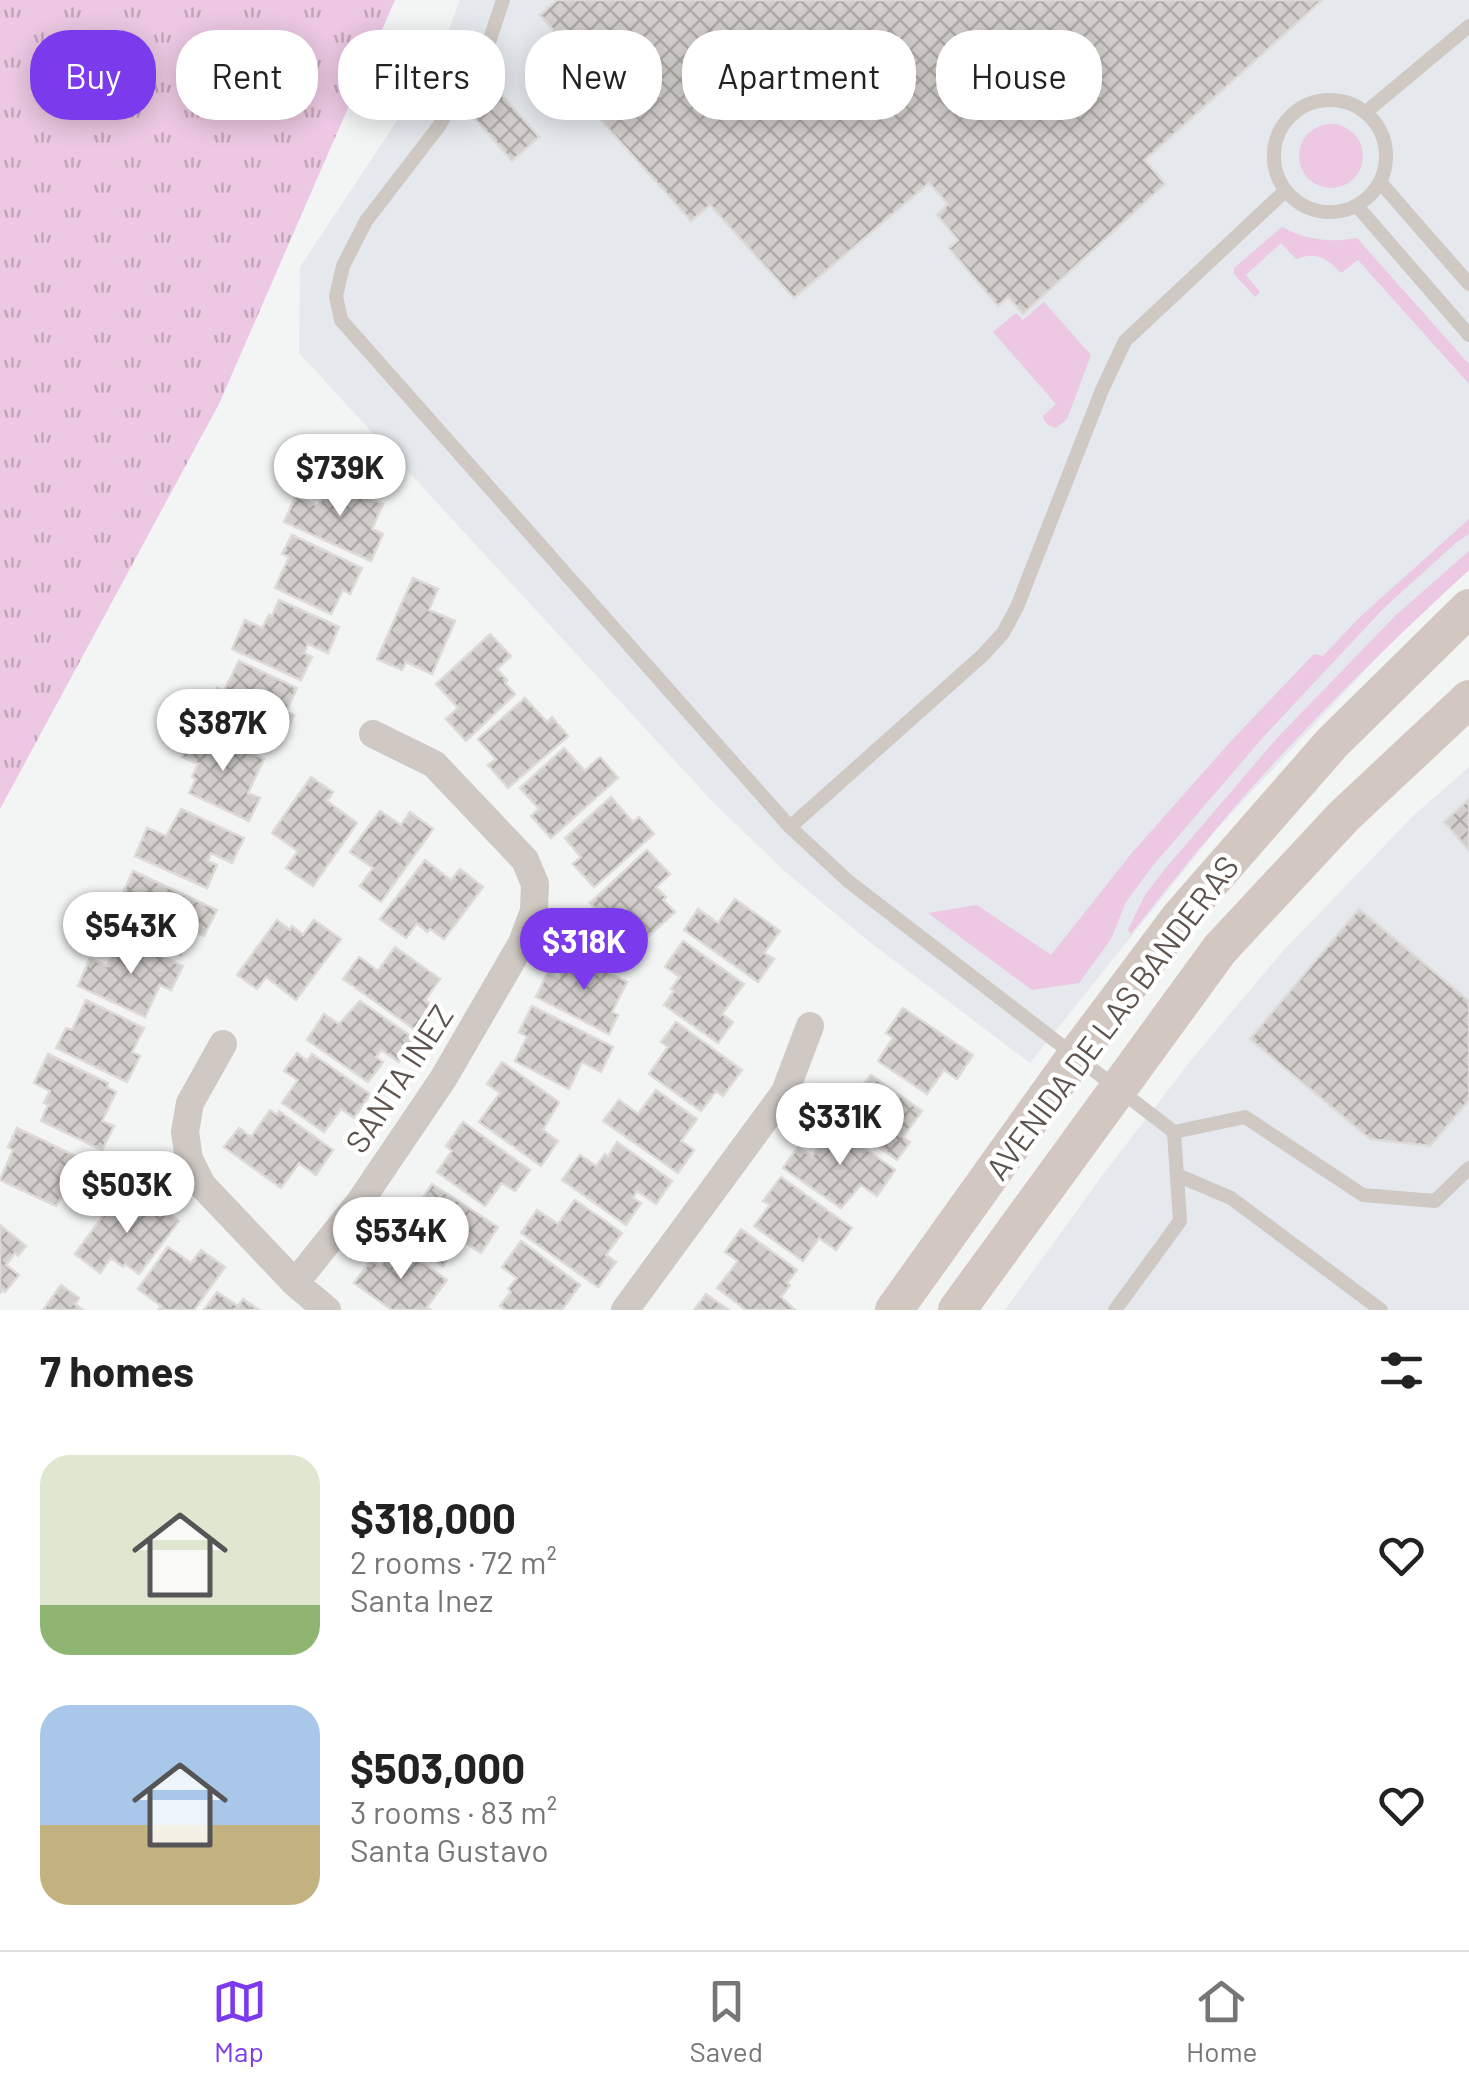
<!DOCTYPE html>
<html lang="en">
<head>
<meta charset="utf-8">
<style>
	:root { --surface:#fff; --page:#f6f6f6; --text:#222; --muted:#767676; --line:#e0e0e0; --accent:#7c3aed }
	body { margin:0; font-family:Barlow,sans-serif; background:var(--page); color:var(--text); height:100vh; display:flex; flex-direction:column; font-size:38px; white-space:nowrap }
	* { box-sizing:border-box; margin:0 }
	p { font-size:32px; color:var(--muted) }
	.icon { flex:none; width:55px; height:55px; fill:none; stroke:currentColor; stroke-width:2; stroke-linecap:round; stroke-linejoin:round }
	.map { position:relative; height:1310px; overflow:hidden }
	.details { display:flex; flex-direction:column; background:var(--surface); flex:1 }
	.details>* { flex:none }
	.banner { position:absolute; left:30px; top:30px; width:1410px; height:90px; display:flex; gap:20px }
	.price { position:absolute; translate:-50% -85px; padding:0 22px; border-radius:35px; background:#fff; color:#222; font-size:32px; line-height:65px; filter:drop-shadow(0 2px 5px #0008) }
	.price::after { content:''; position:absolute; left:50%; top:60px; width:30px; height:22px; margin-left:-15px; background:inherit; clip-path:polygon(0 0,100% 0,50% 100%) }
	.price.selected { background:var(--accent); color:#fff }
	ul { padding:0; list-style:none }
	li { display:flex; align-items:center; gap:30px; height:250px; padding:0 40px }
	li span { display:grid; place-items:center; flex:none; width:280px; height:200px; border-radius:30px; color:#555 }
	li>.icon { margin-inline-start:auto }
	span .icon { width:120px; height:120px; fill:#fffc; stroke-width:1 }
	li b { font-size:42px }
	h2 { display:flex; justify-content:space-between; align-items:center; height:120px; padding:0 40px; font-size:42px }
	.tag { padding:0 35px; border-radius:40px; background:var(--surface); box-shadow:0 5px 25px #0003; font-size:35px; line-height:90px }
	.tag.selected { background:var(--accent); color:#fff }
	.tab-bar { display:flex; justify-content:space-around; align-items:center; height:140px; border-top:2px solid var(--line); background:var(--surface); font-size:28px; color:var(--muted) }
	.tab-bar a { display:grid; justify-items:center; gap:5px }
	.tab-bar .selected { color:var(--accent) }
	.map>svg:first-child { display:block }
	.commercial { fill:#e5e8ed }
	.green { fill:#ecc8e2 }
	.park { fill:url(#park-tufts) }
	.building { fill:url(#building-cross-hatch); stroke:#dddbd8; stroke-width:2.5 }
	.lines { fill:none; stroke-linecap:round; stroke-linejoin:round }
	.lane { stroke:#cfc8c3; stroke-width:14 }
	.street { stroke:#cfc8c3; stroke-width:28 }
	.secondary { stroke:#d2c8c1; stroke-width:38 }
	.labels { text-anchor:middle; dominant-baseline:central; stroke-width:9; stroke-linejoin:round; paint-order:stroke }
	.street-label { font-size:32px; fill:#5e534d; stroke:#fff }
</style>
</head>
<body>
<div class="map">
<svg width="1469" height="1310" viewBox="0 0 1469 1310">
	<defs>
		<pattern id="park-tufts" width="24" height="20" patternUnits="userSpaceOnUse" patternTransform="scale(2.5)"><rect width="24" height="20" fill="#ecc8e2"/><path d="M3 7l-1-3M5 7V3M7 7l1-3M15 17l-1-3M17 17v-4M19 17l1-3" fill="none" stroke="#c2a5b9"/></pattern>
		<pattern id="building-cross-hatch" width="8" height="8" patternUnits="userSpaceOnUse" patternTransform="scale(2.5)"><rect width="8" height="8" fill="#d1cecb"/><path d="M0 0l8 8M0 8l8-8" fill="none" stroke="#adaaa7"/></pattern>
	</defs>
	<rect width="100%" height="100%" fill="#f3f5f5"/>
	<path class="commercial" d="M460 0H1469V568L1428 603 1217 829 1030 1063 867 940 783 870 711 800 299 353 300 267 438 59Z
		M1469 767V1310H1005L1101 1177 1192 1059 1283 951 1414 815Z"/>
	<path class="green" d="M1299 156a32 32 0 1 1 64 0a32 32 0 1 1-64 0Z
		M1282 227C1308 240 1329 243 1357 238L1469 364V384L1358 260 1341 273C1327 258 1317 251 1296 259L1281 243 1246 275 1260 292 1255 297 1234 274V268Z
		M1044 302 1091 355 1067 419 1056 428C1049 426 1044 423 1043 416L1056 404 993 332 1016 313 1023 320Z
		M1469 519V534L1458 541 1384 608 1266 734 1151 868 1126 902 1111 939 1079 983 1032 990 928 913 977 905 1051 955 1131 854 1231 741 1314 654 1323 656 1360 617Z
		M1469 551V570C1407 627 1346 686 1289 747 1233 806 1181 870 1131 934L1128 930 1145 895 1165 869 1277 738 1396 615Z"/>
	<path class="park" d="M0 0H395L219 404 0 809Z"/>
	<path class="building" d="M557 0H1322L1145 160 1165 184 1023 314 1008 297 998 306 949 248 958 240 937 215 948 204 929 183 794 298 710 205 691 221 584 101 603 86 540 15Z
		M494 86 539 137 512 161 467 110Z
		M331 479 383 504 372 529 383 534 371 561 284 522 296 496 318 506Z
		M292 535 362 568 350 594 343 590 331 614 275 588 289 557 282 554Z
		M413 578 438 589 429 610 455 621 432 674 406 662 402 670 377 659Z
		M279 600 339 627 328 653 308 644 304 653 312 657 301 680 232 649 245 620 262 628 269 615 272 616Z
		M490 634 511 656 497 669 507 680 505 683 515 694 466 741 446 719 458 708 436 684Z
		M239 661 297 688 286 712 294 715 280 744 207 710 217 688 224 691Z
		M525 698 547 722 552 717 568 736 508 788 488 765 496 759 478 739Z
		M196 728 264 759 248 793 260 798 249 821 189 793 196 779 192 777 198 764 182 757Z
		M564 748 585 771 600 757 618 778 551 838 531 816 539 809 520 788Z
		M311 777 333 792 327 801 357 823 313 886 286 868 298 851 272 833Z
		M611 797 633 822 639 817 654 834 594 887 573 864 581 857 565 838Z
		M1469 799V850L1444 822Z
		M181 809 244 838 232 863 211 853 208 861 217 865 207 888 135 856 147 828 166 836Z
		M380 811 401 825 410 812 433 829 381 902 360 886 373 868 350 852Z
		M647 850 670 874 656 887 666 897 663 900 675 912 624 959 603 937 614 928 590 903Z
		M425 860 451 880 460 869 483 887 444 939 430 929 427 932 417 923 406 938 380 919Z
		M133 871 217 910 204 936 192 931 181 955 131 932 143 905 122 895Z
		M735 899 780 931 764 953 774 959 758 982 684 930 698 909 718 923Z
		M1359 909 1469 1001V1100L1430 1146 1370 1139 1250 1039Z
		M277 920 290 930 292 926 303 935 314 920 341 939 296 1000 266 977 257 989 237 975Z
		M123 938 183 966 171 990 160 985 145 1017 78 986 90 958 107 966 113 952 116 954Z
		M683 941 744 984 722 1014 733 1022 718 1043 664 1005 674 991 671 989 680 977 665 967Z
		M395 947 440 979 425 1000 434 1007 417 1031 343 979 359 957 378 971Z
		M572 954 627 982 612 1012 618 1015 609 1034 536 997 548 972 559 978Z
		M86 1000 144 1028 132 1052 140 1056 127 1082 56 1048 66 1028 72 1030Z
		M360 1001 415 1039 399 1062 381 1050 376 1057 383 1062 368 1082 307 1040 324 1014 339 1024Z
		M532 1006 613 1047 601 1072 582 1062 569 1089 515 1061 527 1037 519 1032Z
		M903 1008 973 1055 957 1079 944 1070 927 1094 878 1061 893 1038 886 1033Z
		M676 1022 742 1070 723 1096 716 1091 701 1111 649 1074 668 1047 661 1042Z
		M297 1053 307 1061 312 1054 370 1094 354 1118 341 1109 324 1132 282 1103 298 1080 284 1071Z
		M48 1054 108 1083 107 1087 116 1092 102 1121 114 1126 102 1150 41 1121 48 1105 44 1103 50 1091 34 1083Z
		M502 1062 559 1102 543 1130 558 1141 541 1166 479 1122 500 1093 487 1084Z
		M871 1075 922 1111 903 1137 910 1142 897 1160 830 1112 847 1090 855 1096Z
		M656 1090 697 1119 681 1141 694 1150 678 1173 603 1121 619 1100 638 1114Z
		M270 1110 277 1115 279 1111 333 1150 316 1175 299 1163 281 1188 224 1147 239 1128 251 1137Z
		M463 1122 530 1170 515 1191 502 1183 485 1206 437 1172 452 1151 446 1146Z
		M834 1126 895 1170 877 1196 861 1185 841 1208 783 1168 798 1147 812 1157Z
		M17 1128 88 1162 76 1187 69 1184 56 1206 0 1180 13 1150 8 1147Z
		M617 1142 672 1181 656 1204 637 1191 633 1198 641 1203 626 1225 562 1180 580 1155 596 1166 605 1154 608 1157Z
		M781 1177 852 1228 836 1250 819 1238 803 1261 754 1226 770 1205 763 1201Z
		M432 1184 498 1227 481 1253 464 1242 456 1253 453 1251 443 1266 384 1227 399 1205 413 1213Z
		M119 1194 147 1214 155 1203 179 1221 139 1274 125 1264 123 1267 111 1258 100 1273 75 1254Z
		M575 1200 622 1233 606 1255 616 1262 598 1287 521 1233 537 1210 558 1224Z
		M0 1225 26 1246 18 1256 15 1253 6 1265 19 1275 5 1292 3 1290 0 1293Z
		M741 1229 797 1270 787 1283 790 1285 781 1297 795 1310H746L717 1288 738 1261 725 1252Z
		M521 1241 580 1285 562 1310H506L500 1306 511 1292 508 1289 517 1278 502 1267Z
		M397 1244 447 1280 427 1307 431 1310H392L354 1283 371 1260 380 1266Z
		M168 1247 191 1263 201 1250 225 1267 194 1310H158L161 1306 138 1289Z
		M61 1285 79 1298 75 1304 83 1310H43Z
		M217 1292 238 1306 243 1299 259 1310H204Z
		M706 1294 729 1310H694Z"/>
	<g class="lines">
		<path class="lane" d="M503 0 489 42 439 126 366 221 343 266 336 296 341 320 790 827 848 881 1174 1132 1245 1117 1363 1195 1435 1201 1469 1168
			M1274 156a56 56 0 1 1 112 0a56 56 0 1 1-112 0Z
			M1366 112 1469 26
			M1380 182 1469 284
			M1357 206 1469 335
			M790 827 983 655 1003 633 1017 607 1102 390 1125 341 1285 191
			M1177 1175 1231 1198 1381 1310
			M1115 1310 1180 1221 1174 1132"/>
		<path class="street" d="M223 1044 190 1103 185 1132 189 1159 202 1185 295 1283 327 1310
			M295 1283 359 1203 443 1079 522 943 534 911 535 884 525 860 434 764 373 734
			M625 1310 785 1092 810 1026"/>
		<path class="secondary" d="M894 1310 1075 1057 1180 917 1332 743 1469 608
			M957 1310 1220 949 1344 816 1469 699"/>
	</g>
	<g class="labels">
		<g class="street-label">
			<text transform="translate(1111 1017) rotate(-53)">AVENIDA DE LAS BANDERAS</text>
			<text transform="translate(398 1078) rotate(-57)">SANTA INEZ</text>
		</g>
	</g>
</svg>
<b class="price" style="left:340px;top:519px">$739K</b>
<b class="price" style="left:223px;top:774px">$387K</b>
<b class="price" style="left:131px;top:977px">$543K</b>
<b class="price selected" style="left:584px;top:993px">$318K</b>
<b class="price" style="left:840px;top:1168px">$331K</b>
<b class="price" style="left:127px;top:1236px">$503K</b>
<b class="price" style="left:401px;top:1282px">$534K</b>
<div class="banner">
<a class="tag selected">Buy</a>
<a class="tag">Rent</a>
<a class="tag">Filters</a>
<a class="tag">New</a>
<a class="tag">Apartment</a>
<a class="tag">House</a>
</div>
</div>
<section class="details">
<h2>7 homes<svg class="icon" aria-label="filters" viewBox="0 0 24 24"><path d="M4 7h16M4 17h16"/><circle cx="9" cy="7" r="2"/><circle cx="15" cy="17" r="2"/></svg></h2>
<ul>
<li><span style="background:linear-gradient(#dfe7d0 75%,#8fb573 0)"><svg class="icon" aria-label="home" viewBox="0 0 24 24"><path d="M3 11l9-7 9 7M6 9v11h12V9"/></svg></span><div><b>$318,000</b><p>2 rooms · 72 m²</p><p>Santa Inez</p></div><svg class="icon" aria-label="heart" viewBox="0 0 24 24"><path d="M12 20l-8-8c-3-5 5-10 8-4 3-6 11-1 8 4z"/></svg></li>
<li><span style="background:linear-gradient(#a9c7e8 60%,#c2b280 0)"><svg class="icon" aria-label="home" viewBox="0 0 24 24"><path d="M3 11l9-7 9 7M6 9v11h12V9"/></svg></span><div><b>$503,000</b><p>3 rooms · 83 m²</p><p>Santa Gustavo</p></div><svg class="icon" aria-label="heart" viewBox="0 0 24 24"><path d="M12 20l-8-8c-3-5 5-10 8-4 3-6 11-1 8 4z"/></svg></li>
</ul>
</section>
<nav class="tab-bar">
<a class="selected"><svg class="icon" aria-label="map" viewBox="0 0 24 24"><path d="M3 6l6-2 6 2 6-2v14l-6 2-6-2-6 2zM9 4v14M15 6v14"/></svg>Map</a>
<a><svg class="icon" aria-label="saved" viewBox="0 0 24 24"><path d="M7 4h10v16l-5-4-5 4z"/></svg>Saved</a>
<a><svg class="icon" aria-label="home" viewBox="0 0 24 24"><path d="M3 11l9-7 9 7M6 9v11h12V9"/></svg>Home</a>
</nav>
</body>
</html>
